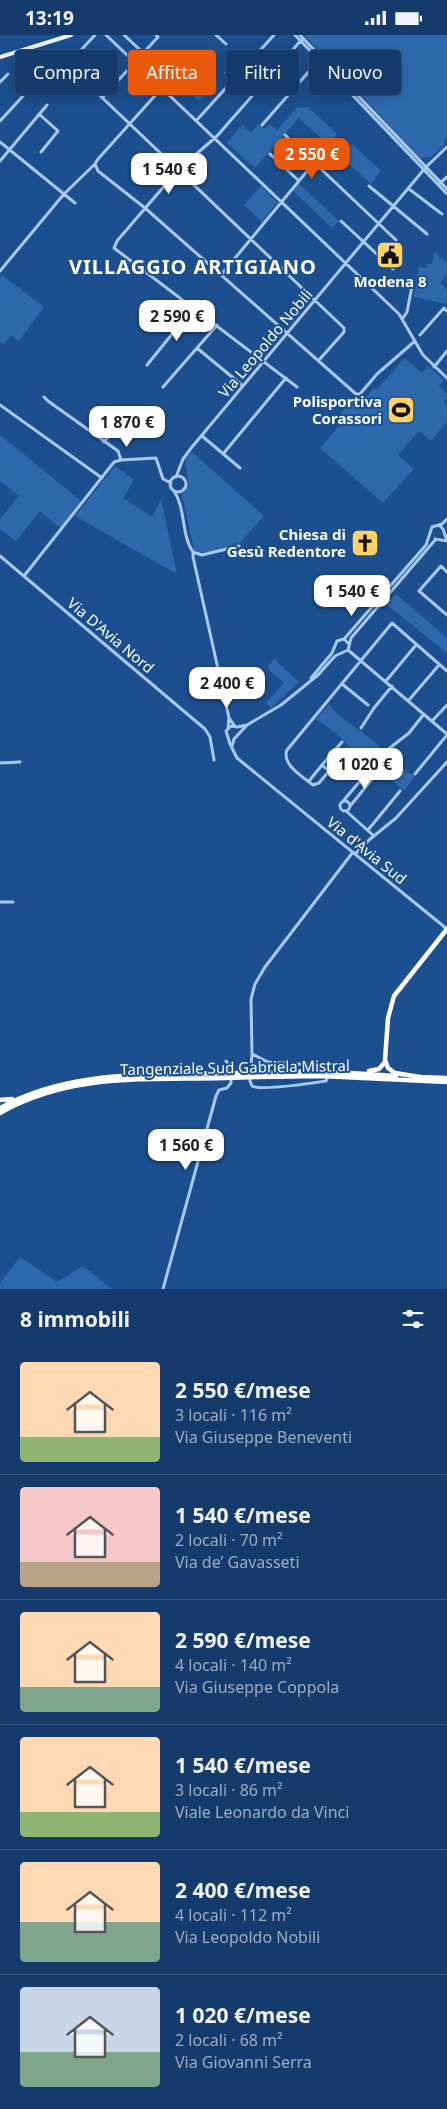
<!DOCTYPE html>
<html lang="it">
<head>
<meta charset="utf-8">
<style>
	:root { --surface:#143b6b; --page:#1d4271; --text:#f1f3f6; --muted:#9dadc1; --line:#33557e; --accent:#ea580c }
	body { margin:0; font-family:"Noto Sans",sans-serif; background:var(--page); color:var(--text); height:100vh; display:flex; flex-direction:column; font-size:19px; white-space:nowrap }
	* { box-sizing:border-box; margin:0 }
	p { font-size:16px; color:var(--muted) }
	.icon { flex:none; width:28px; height:28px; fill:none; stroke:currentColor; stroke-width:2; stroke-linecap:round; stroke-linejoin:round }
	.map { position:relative; height:1254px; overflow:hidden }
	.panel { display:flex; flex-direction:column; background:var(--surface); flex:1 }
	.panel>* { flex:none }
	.top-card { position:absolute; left:15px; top:15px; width:418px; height:45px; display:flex; gap:10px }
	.price { position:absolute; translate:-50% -42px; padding:0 11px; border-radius:10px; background:#fff; color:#222; font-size:16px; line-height:32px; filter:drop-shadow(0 1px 2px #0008) }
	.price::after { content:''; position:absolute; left:50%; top:30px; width:15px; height:11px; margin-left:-8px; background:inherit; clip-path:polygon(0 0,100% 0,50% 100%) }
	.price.active { background:var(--accent); color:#fff }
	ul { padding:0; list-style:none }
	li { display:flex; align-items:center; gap:15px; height:125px; padding:0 20px }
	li+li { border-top:1px solid var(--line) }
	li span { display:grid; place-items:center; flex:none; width:140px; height:100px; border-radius:5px; color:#555 }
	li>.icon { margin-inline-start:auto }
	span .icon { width:60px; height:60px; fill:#fffc; stroke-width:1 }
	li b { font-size:21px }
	h2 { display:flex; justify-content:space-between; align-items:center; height:60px; padding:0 20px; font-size:21px }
	.pill { padding:0 18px; border-radius:5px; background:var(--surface); box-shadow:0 2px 12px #0003,0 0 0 1px var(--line); font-size:18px; line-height:45px }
	.pill.active { background:var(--accent); color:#fff }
	.status { display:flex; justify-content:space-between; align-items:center; height:35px; padding:0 25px; background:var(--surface); direction:ltr }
	.status svg { height:14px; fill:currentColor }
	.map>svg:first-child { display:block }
	.green { fill:#2e69ad }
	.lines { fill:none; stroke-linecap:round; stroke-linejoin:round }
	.minor { stroke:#a9c9ee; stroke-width:3 }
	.major { stroke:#f0f6ff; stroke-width:4 }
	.highway { stroke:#fff; stroke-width:4.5 }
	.highway-bridge { stroke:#fff; stroke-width:4.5 }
	.labels { text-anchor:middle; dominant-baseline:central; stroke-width:4; stroke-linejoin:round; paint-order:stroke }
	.poi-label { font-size:15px; font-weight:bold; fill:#fff; stroke:#1b4f8f; text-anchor:end }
	.street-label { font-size:15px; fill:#fff; stroke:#1b4f8f }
	.district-label { font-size:20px; font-weight:bold; letter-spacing:1px; fill:#fff; stroke:#1b4f8f }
</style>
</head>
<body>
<div class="status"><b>13:19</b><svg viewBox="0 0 49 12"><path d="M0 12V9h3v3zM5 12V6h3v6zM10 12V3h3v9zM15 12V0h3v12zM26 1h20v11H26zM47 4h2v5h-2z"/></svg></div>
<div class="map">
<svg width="447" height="1254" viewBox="0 0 447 1254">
	<rect width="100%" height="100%" fill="#1b4f8f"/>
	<path class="green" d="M304 0H447V102L443 106 445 109 431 122 420 123Z
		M196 20 210 32 202 41 213 51 199 66 188 56 190 53 177 42Z
		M308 72 337 99 333 105 347 116 352 109 381 136 371 149 299 83 255 133 227 108 242 90 251 98 258 89 264 94 269 89 277 95 297 73Z
		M299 149 339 186 332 193 293 156Z
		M261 151 277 167 262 187 244 170Z
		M434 217 447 228V239L440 248 447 254V269L414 262 419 232 426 233 427 229H432Z
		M2 240 44 272 19 306 11 300 4 309 0 306V243Z
		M404 323 422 338 428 331 444 345 439 351 447 359V364L444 367 447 370V387L431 406 419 396 398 420 414 434 383 468 320 413 345 384 340 379 353 363 360 369 374 353 377 355Z
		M0 400 81 466 60 493 40 476 16 506 0 494V484L19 461 0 446Z
		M192 417 264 481 239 509 236 507C229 514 203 522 194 515L182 460 188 447 185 425Z
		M115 431 134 445 123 463 152 482 161 464 177 539 75 481Z
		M396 559 447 603V618L386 569Z
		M274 624 299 647 271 673 266 668 284 648 267 633Z
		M329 669C340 685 357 692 371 704 387 717 396 731 415 741L404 756 387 741 362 725 337 699 316 684Z
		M20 1222 57 1247 83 1231 112 1254H0V1248Z"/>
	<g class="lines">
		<path class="minor" d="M95 0 69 28 71 33 344 293V297L319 325
			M106 0 399 279 423 320 447 343
			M124 0 155 29 168 47
			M216 0 226 9
			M295 0 447 159
			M300 0 447 154
			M243 18 253 25
			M155 29 165 24 181 25
			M226 38 235 45
			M0 47 8 39
			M102 63 158 2 156 0
			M39 79 58 96 41 117
			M0 86 23 61
			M196 86 274 0
			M262 90 319 25
			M285 100 396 205
			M0 107 75 168
			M270 119 299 146
			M0 126 47 70
			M95 129 98 136 145 173 356 359H360L377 339 415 306
			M440 148 447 142
			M369 151 427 199
			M409 154 442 179
			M341 186 393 234
			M0 236 64 159 95 129 98 124 187 25 184 23 181 26 184 30
			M221 240 328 111
			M403 283 407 277 413 246
			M420 300 444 273 447 276
			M197 313 243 351
			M147 330 194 272
			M434 332 447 316
			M163 352 217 290
			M297 352 114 213 117 206 178 135 217 101 303 3
			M0 370 102 443
			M202 401 240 433
			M104 407 123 382
			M223 419 286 343
			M121 425 156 423 163 444 171 448
			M170 449a8 8 0 1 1 16 0a8 8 0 1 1-16 0Z
			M176 442 183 424 192 412 426 132 447 112
			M174 456C186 474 181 500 193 517L202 520 239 511
			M439 490 443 494 447 506
			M435 504 447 506
			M193 517V522L229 683
			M0 521 205 694 210 702 214 725
			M447 537 441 531 419 556 447 580
			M24 541 114 427 121 425 118 416 48 366 44 362
			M344 604 426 510 432 492 442 489 447 484
			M348 615 351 603 436 504
			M348 615 447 699
			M311 643 332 618 337 606 344 604 349 609
			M386 646 416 610
			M342 649 368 670
			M409 665 439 630
			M432 686 447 670
			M247 690 237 692 231 691 226 696 230 709 237 723 447 894
			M228 693 229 683 234 690
			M361 693 374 673 392 651
			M232 711 234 704 247 690 281 670 318 640 335 621 348 615
			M386 716 409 698 424 679
			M0 728 20 727
			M322 730 342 707
			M329 736 347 714
			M415 739 447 700
			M309 746 322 730 329 736 319 748 313 750C303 742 281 729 287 715L392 588 447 636
			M344 765 371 733
			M340 771a5 5 0 1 1 10 0a5 5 0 1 1-10 0Z
			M351 770 377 738
			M346 776 374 801
			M368 795 400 756
			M355 819 369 805 396 783 447 727
			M0 867H13
			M252 1019 268 1027 323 1031 327 1034
			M327 1044 326 1046C313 1048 262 1056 252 1051L250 1046 252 1019 251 964 255 949 265 932 353 817
			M163 1254 216 1061 219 1055 227 1053 231 1048V1033L226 1026"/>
		<path class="major" d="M0 22 71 0"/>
		<path class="highway" d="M369 1036 379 1034 385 1027
			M258 1038 320 1036 396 1041
			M258 1042 321 1041 447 1047
			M419 1042 447 1043
			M420 1042 395 1038 388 1033 385 1025 388 983 394 961 447 894
			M0 1065 12 1064
			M0 1073C68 1035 148 1040 224 1038
			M0 1078C70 1038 146 1045 224 1043"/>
		<path class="highway-bridge" d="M224 1038H258
			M224 1043 258 1042"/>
	</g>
	<defs>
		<g id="civic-square" transform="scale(1.4375)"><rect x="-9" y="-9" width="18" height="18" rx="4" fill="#ffd166" stroke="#1b4f8f"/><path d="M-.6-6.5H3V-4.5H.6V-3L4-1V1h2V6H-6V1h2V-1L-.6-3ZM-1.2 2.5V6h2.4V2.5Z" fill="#111"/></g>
		<g id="stadium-square" transform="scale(1.4375)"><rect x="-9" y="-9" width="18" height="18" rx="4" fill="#ffd166" stroke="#1b4f8f"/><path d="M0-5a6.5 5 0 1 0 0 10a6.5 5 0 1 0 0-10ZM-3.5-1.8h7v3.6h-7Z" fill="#111"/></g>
		<g id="church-square" transform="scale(1.4375)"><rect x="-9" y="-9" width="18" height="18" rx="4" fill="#ffd166" stroke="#1b4f8f"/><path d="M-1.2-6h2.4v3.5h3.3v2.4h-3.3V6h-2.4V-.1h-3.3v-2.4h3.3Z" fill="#111"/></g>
	</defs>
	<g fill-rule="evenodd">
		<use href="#civic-square" x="390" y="220"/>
		<use href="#stadium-square" x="401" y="375"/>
		<use href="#church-square" x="365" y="508"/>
	</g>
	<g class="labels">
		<g class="poi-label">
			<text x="390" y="246" text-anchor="middle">Modena 8</text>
			<text x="382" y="366">Polisportiva<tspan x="382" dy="17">Corassori</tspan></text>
			<text x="346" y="499">Chiesa di<tspan x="346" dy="17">Gesù Redentore</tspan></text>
		</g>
		<g class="street-label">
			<text transform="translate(265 308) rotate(-50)">Via Leopoldo Nobili</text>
			<text transform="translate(111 600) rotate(40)">Via D'Avia Nord</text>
			<text transform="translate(367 815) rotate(39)">Via d'Avia Sud</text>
			<text transform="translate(235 1032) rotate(-1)">Tangenziale Sud Gabriela Mistral</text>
		</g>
		<g class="district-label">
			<text x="193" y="231">VILLAGGIO ARTIGIANO</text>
		</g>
	</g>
</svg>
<b class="price active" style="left:312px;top:145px">2 550 €</b>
<b class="price" style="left:169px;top:160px">1 540 €</b>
<b class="price" style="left:177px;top:307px">2 590 €</b>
<b class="price" style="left:127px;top:413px">1 870 €</b>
<b class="price" style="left:352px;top:582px">1 540 €</b>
<b class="price" style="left:227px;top:674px">2 400 €</b>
<b class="price" style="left:365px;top:755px">1 020 €</b>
<b class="price" style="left:186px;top:1136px">1 560 €</b>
<div class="top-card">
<a class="pill">Compra</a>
<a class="pill active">Affitta</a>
<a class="pill">Filtri</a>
<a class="pill">Nuovo</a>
</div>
</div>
<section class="panel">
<h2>8 immobili<svg class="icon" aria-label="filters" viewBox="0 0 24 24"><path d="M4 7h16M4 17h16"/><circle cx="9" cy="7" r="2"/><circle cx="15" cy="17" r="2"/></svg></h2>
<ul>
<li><span style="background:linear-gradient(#ffd9b3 75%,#8fb573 0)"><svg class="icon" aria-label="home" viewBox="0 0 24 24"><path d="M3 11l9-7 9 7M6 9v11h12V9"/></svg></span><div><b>2 550 €/mese</b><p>3 locali · 116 m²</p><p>Via Giuseppe Beneventi</p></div></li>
<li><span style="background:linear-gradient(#f6c9c9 75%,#b9a48a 0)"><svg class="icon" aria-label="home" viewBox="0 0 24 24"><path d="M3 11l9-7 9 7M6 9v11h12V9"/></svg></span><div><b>1 540 €/mese</b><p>2 locali · 70 m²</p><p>Via de’ Gavasseti</p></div></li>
<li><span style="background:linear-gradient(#ffd9b3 75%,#7fa58c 0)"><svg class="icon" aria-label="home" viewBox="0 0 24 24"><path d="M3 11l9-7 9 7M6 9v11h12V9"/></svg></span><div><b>2 590 €/mese</b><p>4 locali · 140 m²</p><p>Via Giuseppe Coppola</p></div></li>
<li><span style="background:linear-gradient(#ffd9b3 75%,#8fb573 0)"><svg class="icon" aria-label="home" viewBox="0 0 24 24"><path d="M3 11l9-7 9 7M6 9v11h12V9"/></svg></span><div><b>1 540 €/mese</b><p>3 locali · 86 m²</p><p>Viale Leonardo da Vinci</p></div></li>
<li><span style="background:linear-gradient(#ffd9b3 60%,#7fa58c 0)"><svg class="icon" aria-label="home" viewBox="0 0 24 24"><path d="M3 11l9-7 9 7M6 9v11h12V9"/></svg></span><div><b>2 400 €/mese</b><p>4 locali · 112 m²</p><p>Via Leopoldo Nobili</p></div></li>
<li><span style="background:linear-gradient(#c9d6e8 65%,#7fa58c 0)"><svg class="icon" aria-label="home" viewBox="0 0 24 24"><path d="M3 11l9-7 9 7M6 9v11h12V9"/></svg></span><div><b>1 020 €/mese</b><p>2 locali · 68 m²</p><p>Via Giovanni Serra</p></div></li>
</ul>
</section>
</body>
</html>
